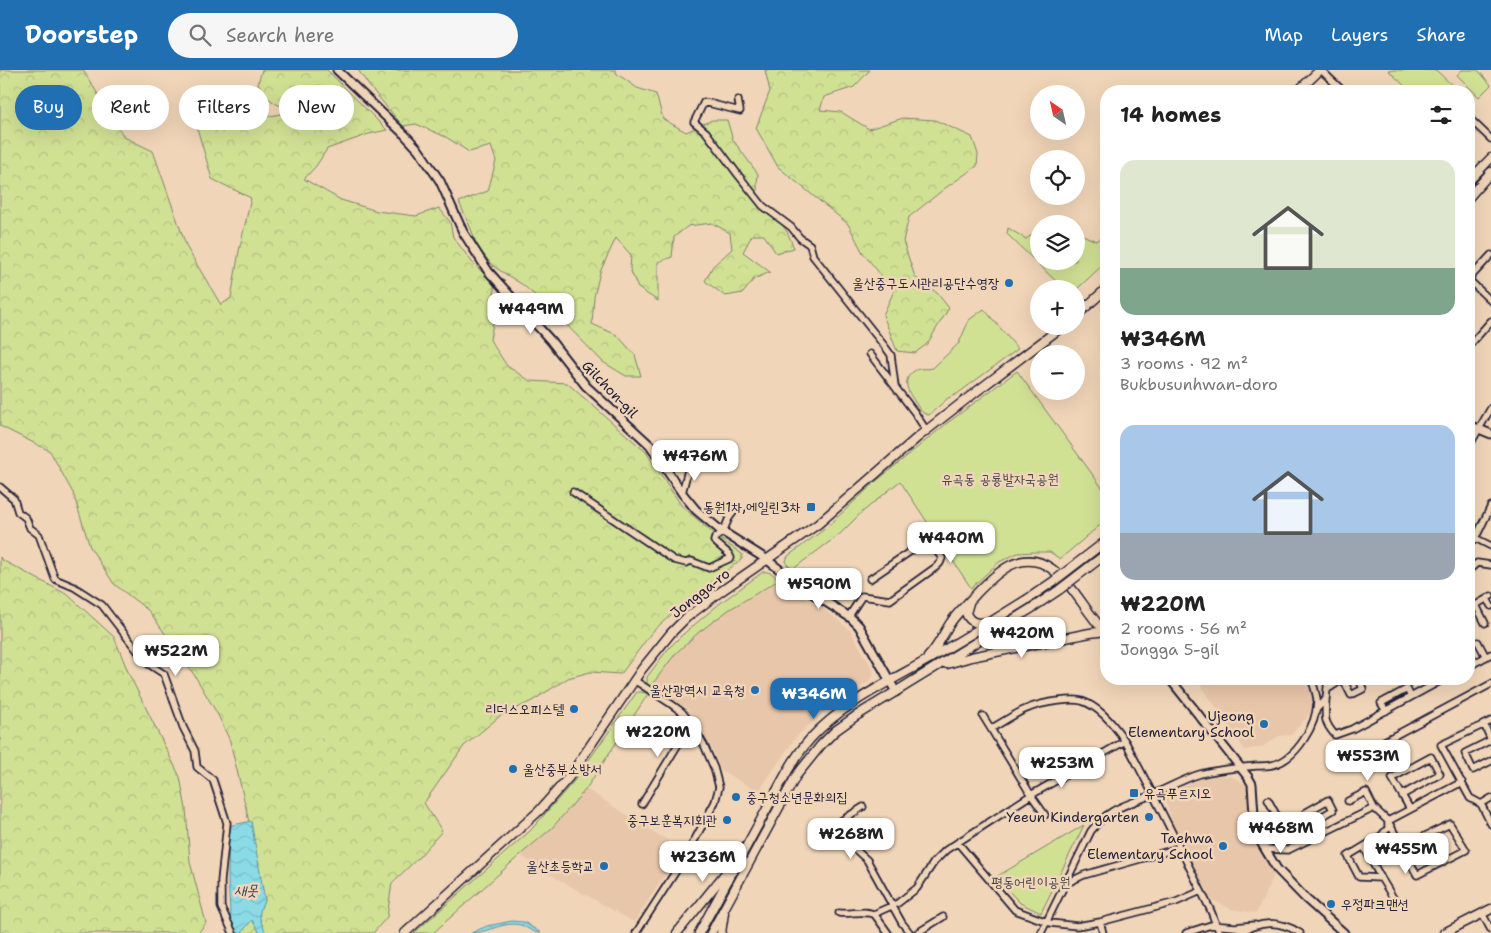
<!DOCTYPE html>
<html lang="en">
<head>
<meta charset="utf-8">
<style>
	:root { --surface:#fff; --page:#f6f6f6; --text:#222; --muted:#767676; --accent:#1f6fb2 }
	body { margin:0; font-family:"Shantell Sans","Poor Story",sans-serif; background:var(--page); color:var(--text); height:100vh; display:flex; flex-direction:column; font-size:19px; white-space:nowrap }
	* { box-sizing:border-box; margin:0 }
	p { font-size:16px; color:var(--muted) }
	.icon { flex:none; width:28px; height:28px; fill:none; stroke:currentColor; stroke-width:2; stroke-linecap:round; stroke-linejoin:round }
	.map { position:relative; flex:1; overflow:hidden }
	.sheet { position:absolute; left:1100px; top:15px; width:375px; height:600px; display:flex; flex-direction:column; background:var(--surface); border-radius:20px; box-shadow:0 5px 20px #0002 }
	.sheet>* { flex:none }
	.top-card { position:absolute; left:15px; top:15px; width:475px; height:45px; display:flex; gap:10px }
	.needle { width:32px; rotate:326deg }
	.buttons { position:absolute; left:1030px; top:15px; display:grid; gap:10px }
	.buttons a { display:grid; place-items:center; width:55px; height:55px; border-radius:50%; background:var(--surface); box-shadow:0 5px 20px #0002; font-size:25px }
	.price { position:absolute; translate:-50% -42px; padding:0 11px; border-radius:10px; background:#fff; color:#222; font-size:16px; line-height:32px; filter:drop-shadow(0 1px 2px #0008) }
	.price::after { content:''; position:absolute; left:50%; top:30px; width:15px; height:11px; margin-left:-8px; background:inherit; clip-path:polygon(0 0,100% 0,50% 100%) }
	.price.current { background:var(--accent); color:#fff }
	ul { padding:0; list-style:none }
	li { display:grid; align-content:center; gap:10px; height:265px; padding:0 20px }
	li span { display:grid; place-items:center; height:155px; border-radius:15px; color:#555 }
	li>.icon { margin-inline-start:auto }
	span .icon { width:90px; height:90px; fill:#fffc; stroke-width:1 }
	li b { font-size:21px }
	h2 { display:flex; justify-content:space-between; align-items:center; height:60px; padding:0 20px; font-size:21px }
	.pill { padding:0 18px; border-radius:22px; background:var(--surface); box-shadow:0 5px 20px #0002; font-size:18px; line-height:45px }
	.pill.current { background:var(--accent); color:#fff }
	header { display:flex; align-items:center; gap:30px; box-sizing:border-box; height:70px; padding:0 25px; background:var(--accent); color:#fff }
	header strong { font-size:24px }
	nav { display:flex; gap:28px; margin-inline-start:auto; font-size:18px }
	.search { width:350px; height:45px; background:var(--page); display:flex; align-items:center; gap:12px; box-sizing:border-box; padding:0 18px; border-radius:28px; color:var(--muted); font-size:19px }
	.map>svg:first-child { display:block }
	.built { fill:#e8c6aa }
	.forest { fill:url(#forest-crowns); stroke:#7a8268 }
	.park { fill:#d1e194; stroke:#7a8268 }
	.water { fill:url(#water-waves); stroke:#6191a2 }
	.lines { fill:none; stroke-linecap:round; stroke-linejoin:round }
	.minor-casing { stroke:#22223b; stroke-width:9 }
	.tertiary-casing { stroke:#22223b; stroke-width:11 }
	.secondary-casing { stroke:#22223b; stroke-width:11 }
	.minor { stroke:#f1d5b8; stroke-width:5.5 }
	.tertiary { stroke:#f1d5b8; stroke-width:7 }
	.secondary { stroke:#f1d5b8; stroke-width:8 }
	.secondary-bridge-casing { stroke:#22223b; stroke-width:11; stroke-linecap:butt }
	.secondary-bridge { stroke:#f1d5b8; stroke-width:8 }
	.poi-dot { fill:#1f6fb2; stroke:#f1d5b8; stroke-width:2 }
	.labels { text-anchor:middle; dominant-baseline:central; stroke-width:5; stroke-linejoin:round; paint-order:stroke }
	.poi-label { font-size:14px; fill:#22223b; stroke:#f1d5b8; text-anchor:end }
	.street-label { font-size:14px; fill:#22223b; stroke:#f1d5b8 }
	.park-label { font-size:14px; fill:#45484d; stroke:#f1d5b8 }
	.water-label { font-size:15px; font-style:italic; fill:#37475d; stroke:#f1d5b8 }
</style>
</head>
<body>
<header>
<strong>Doorstep</strong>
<div class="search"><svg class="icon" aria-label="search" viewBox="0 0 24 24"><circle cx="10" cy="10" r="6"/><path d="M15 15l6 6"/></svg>Search here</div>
<nav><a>Map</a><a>Layers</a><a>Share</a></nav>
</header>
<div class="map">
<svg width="1491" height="863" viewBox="0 0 1491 863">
	<defs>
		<pattern id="forest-crowns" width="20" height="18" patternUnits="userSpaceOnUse" patternTransform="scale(1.25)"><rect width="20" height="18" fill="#d1e194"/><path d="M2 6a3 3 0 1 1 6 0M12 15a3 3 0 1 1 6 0" fill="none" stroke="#b3c180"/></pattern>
		<pattern id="water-waves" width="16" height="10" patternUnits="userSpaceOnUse" patternTransform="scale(1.25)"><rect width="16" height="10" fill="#8bdbe7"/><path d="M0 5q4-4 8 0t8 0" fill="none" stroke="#78bcc7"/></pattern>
	</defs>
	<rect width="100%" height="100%" fill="#f1d5b8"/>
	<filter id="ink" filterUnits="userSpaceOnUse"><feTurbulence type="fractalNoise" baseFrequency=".02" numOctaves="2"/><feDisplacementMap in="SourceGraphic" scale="10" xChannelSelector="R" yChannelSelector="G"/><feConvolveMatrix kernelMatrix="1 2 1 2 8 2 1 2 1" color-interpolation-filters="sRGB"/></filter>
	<g filter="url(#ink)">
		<path class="built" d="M777 513 822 537 850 560 873 600V606L870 611 833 634 796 667 758 722 721 700 712 679 687 638 655 622 650 617 676 583 699 562 730 539Z
			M1197 609H1312L1317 630 1310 644 1291 665 1279 666 1262 677 1245 680Z
			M1214 706H1229L1239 710 1245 714 1252 723 1256 760 1277 799 1256 843 1231 839 1209 828 1206 825 1177 765 1165 730 1177 719 1201 709Z
			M586 719 681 779 634 852 556 808 520 785 552 758Z"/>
		<path class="forest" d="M0 0H83L124 67 153 81 187 178 221 235 231 228 239 181 251 128 212 109 197 58H213L280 44 293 53 299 51 308 55C307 47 301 40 293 37 289 36 285 38 281 36 269 31 263 24 258 13L262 0H327L387 60 369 64 327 79 316 96 304 109 341 130 377 141 416 146 439 138 450 152 453 167 472 192 494 214 495 242 490 270 507 296 530 311 567 313 646 382 681 435 715 465 742 484V489L685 532 652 562 621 604 590 602 568 608 532 631 500 646 464 676 424 733 442 761 419 787 392 813 387 847 373 863H241L265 831 246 738 230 671 218 645 195 606 149 541 114 514 90 477 73 423 50 381 0 356Z
			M358 0H616V3L637 18 656 24 663 49 686 62 712 50H727L733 70 758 104C753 140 769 137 786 160 789 166 792 173 794 178L776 183 764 165H752L743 182 770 202 754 209 743 223 725 226 705 211 713 196 732 179 730 163 712 153 688 156 674 167 672 187 658 192V231L638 218 630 199 631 185 616 168 600 202 594 227 592 254 617 265 635 285 641 306H626L603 292 550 238 523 215 493 196 478 178 471 159 459 132 488 121 496 91 491 76 469 82 446 67 416 54 403 56 370 17Z
			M765 0H870L854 17 824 27 820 40 841 42 869 59 903 48 935 50 972 67 978 84 977 96 944 119 909 147 903 171 915 207 937 223 949 238 927 274 915 283 897 281 883 245 894 221 863 183 848 154 778 97 756 58 770 21Z
			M0 487 2 490 68 525 114 567 129 604 180 707 186 739 190 792 206 853 198 863H0Z"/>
		<path class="park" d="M1388 0H1436L1458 21H1410Z
			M1462 0H1478L1491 15 1479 27 1457 5Z
			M1008 158 1026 169 1033 164H1039V191H1076V162L1096 171 1105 166 1106 173V192L1076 220 1064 219 1007 164Z
			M984 239 1018 279 957 324 948 328 929 345C921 344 919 338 915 332 908 322 901 310 914 301 920 297 926 300 933 298L959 273 969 250Z
			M1017 301 1106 423V450L1060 489 1050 482H1035L1018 483 999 492 971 518 900 411 860 444 840 464 793 499 787 495 786 491 788 486 826 458 874 413 946 354Z
			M763 502C771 501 774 505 779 510L730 539 699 562 676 583 650 617 647 615V607L668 579 681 566 719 534Z
			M637 622H642L648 624 586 719 552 758 520 785 433 863H414L530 761 574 711Z
			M1084 755 1041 843 1020 833 996 807Z"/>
		<path class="water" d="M251 751 265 831C256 844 260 849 266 863H260L252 850 241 863H237L231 857 228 811 229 756Z
			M512 851 524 852 541 863C530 863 526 854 514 854 499 854 485 863 471 863L487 856Z"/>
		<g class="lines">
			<g class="minor-casing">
				<path id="minor" d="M1321 0 1343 21
					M738 30 740 41 704 32 694 52 706 62 739 106 763 136 791 157 800 168 810 175 813 186 886 278 891 285 895 316
					M1469 48 1491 69
					M1469 209 1491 185
					M1469 210 1491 231
					M1469 276 1491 251
					M870 284 915 343 926 360
					M1469 376 1491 338
					M0 417 14 429 18 442 26 448 30 458 39 465 55 509 74 517 102 535 147 593 164 604 183 657 195 681 197 697 213 710 227 753 221 811V837L233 863
					M573 422 674 490 686 493 691 491 709 498 731 488 729 484 714 471 715 468 723 462 729 448 735 440
					M682 423 689 396
					M1469 465 1491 476
					M1469 474 1478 463 1491 436
					M1469 500 1477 493 1491 495
					M1487 529 1491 536
					M1476 535 1485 553
					M1469 539 1491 526
					M849 546 862 526 890 530 936 497 940 493 942 488 931 474 924 472 870 509
					M1478 572 1486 587
					M1469 582 1475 593
					M1469 596 1491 584
					M634 610 671 634 682 642 691 653 704 675 714 698 719 717 715 732 687 784 636 863
					M1328 619 1343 609 1351 625 1363 619 1359 609
					M1326 629C1325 647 1323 651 1335 665L1352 659 1444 609
					M1316 640 1326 629 1328 609
					M1386 641 1381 633 1407 619 1411 627
					M983 646 991 659
					M1491 651 1441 675 1470 728 1481 734 1491 754
					M1484 654 1491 670
					M1491 670 1465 683 1473 700 1491 691
					M1347 691 1491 614
					M1402 725 1392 708 1431 687 1440 704 1402 725 1410 739
					M1268 730 1288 766
					M1348 731 1366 722 1374 738
					M642 734 691 653
					M1481 734 1491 728
					M863 737 831 757V761L836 767 856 780 867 790 902 853 910 863
					M1045 745 1031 725 991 659C1015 644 1029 634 1059 631 1066 630 1075 629 1082 631 1100 637 1115 656 1125 671
					M958 773 1015 840 1050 853 1077 856 1100 852 1176 832 1201 821
					M1262 774 1288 766 1333 740 1328 730 1305 743 1311 753
					M1364 777 1381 808 1359 807 1348 786 1381 766 1388 758V751L1462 712
					M1265 779 1288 780 1374 738 1388 751 1417 805 1466 780 1450 754 1402 777
					M1381 808 1395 831
					M1065 814 1084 805 1179 778
					M839 843C850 845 865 839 875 845L878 842 898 833 917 818 934 792 946 780 1031 725 1125 671C1154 725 1181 780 1208 835 1213 844 1215 854 1220 863
					M1482 843 1491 860
					M875 845 888 863
					M1100 852 1103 863
					M917 863 943 847
					M1041 863 1091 761C1112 734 1129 736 1158 722 1172 716 1186 708 1200 704 1218 699 1238 698 1256 696 1261 696 1267 696 1272 695 1296 690 1317 655 1317 631 1317 624 1313 616 1312 609
					M1186 863 1211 855 1235 857 1255 855
					M1237 863C1261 852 1277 849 1300 863"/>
			</g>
			<g class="tertiary-casing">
				<path id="tertiary" d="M337 0 405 65 418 79 440 111 463 162 488 201 551 271 586 316 650 375 682 423 696 440 720 460 766 489 801 516 851 548 859 556 896 622
					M1469 355 1491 364
					M1170 609 1248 707 1252 714 1254 745 1256 760 1262 774 1277 799 1306 829 1344 863"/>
			</g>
			<g class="secondary-casing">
				<path id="secondary" d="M1298 21 1320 0
					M1469 111 1491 88
					M1469 127 1491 102
					M1076 246 1106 219
					M969 533 966 543C970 554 979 554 989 552
					M928 587C938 577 943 564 951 552 958 542 968 533 976 524 996 503 1022 477 1052 499 1071 513 1083 536 1098 554L1106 558
					M947 594 971 587 1090 563 1106 561
					M405 863 540 740 569 707 642 599 671 563 686 548 720 522 818 454 918 367 964 331 1063 256
					M677 863 732 795
					M699 863 787 702C794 690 802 678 811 668 843 633 889 612 929 589 962 570 994 550 1026 530
					M711 863 796 706 821 675 835 661 856 646 1032 538
					M721 863 724 843
					M1444 863 1491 839"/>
			</g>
			<use href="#minor" class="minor"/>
			<use href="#tertiary" class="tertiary"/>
			<use href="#secondary" class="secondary"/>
			<g class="secondary-bridge-casing">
				<path id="secondary-bridge" d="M1026 530 1054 511 1106 471
					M1032 538 1059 520 1106 484"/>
			</g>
			<use href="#secondary-bridge" class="secondary-bridge"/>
		</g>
	</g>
	<g class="poi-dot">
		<circle cx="1009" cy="213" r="5"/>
		<rect x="806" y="432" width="10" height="10" rx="2.5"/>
		<circle cx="755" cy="620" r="5"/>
		<circle cx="574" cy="639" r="5"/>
		<circle cx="1264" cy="654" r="5"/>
		<circle cx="513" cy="699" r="5"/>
		<rect x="1129" y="718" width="10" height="10" rx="2.5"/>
		<circle cx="736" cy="727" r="5"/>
		<circle cx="1149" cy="747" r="5"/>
		<circle cx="727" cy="750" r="5"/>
		<circle cx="1223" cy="776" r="5"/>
		<circle cx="604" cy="796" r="5"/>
		<circle cx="1331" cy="834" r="5"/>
	</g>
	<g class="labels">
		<g class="poi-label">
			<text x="999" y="213">울산중구도시관리공단수영장</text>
			<text x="801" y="437">동원1차,에일린3차</text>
			<text x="745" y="620">울산광역시 교육청</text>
			<text x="564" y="639">리더스오피스텔</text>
			<text x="1254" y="646">Ujeong<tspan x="1254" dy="16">Elementary School</tspan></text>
			<text x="523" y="699" text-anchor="start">울산중부소방서</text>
			<text x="1144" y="723" text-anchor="start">유곡푸르지오</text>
			<text x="746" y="727" text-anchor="start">중구청소년문화의집</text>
			<text x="1139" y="747">Yeeun Kindergarten</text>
			<text x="717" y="750">중구보훈복지회관</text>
			<text x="1213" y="768">Taehwa<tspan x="1213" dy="16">Elementary School</tspan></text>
			<text x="594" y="796">울산초등학교</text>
			<text x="1341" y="834" text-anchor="start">우정파크맨션</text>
		</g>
		<g class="street-label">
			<text transform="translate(610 319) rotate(46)">Gilchon-gil</text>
			<text transform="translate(700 523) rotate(-38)">Jongga-ro</text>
		</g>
		<g class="park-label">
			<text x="1000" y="409">유곡동 공룡발자국공원</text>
			<text x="1031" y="812">평동어린이공원</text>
		</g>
		<g class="water-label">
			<text x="246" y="820">새못</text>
		</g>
	</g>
</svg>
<div class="buttons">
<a><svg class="needle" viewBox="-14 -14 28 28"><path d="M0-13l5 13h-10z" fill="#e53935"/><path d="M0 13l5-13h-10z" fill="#767676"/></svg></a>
<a><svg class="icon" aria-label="locate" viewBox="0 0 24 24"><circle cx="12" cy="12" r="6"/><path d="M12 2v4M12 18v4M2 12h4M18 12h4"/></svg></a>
<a><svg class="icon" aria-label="layers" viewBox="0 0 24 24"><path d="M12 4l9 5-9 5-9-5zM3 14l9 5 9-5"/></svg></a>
<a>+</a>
<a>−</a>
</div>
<b class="price" style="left:531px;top:265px">₩449M</b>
<b class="price" style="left:695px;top:412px">₩476M</b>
<b class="price" style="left:951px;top:494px">₩440M</b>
<b class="price" style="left:819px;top:540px">₩590M</b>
<b class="price" style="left:1022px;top:589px">₩420M</b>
<b class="price" style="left:176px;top:607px">₩522M</b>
<b class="price current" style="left:814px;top:650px">₩346M</b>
<b class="price" style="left:658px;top:688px">₩220M</b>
<b class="price" style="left:1368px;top:712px">₩553M</b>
<b class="price" style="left:1062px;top:719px">₩253M</b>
<b class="price" style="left:1281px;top:784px">₩468M</b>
<b class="price" style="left:851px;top:790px">₩268M</b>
<b class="price" style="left:1406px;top:805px">₩455M</b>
<b class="price" style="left:703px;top:813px">₩236M</b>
<div class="top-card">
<a class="pill current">Buy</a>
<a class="pill">Rent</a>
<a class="pill">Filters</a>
<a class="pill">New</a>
</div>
<section class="sheet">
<h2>14 homes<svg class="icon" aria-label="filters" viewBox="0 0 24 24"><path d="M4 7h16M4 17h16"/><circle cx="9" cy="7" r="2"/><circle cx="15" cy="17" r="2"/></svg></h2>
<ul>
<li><span style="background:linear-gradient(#dfe7d0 70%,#7fa58c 0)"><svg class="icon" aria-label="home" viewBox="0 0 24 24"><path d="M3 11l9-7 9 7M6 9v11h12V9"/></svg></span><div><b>₩346M</b><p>3 rooms · 92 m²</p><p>Bukbusunhwan-doro</p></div></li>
<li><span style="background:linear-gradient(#a9c7e8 70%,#9aa5b1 0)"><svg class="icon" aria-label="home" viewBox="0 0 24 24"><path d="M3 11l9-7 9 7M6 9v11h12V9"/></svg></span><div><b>₩220M</b><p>2 rooms · 56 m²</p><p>Jongga 5-gil</p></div></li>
</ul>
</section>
</div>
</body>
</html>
